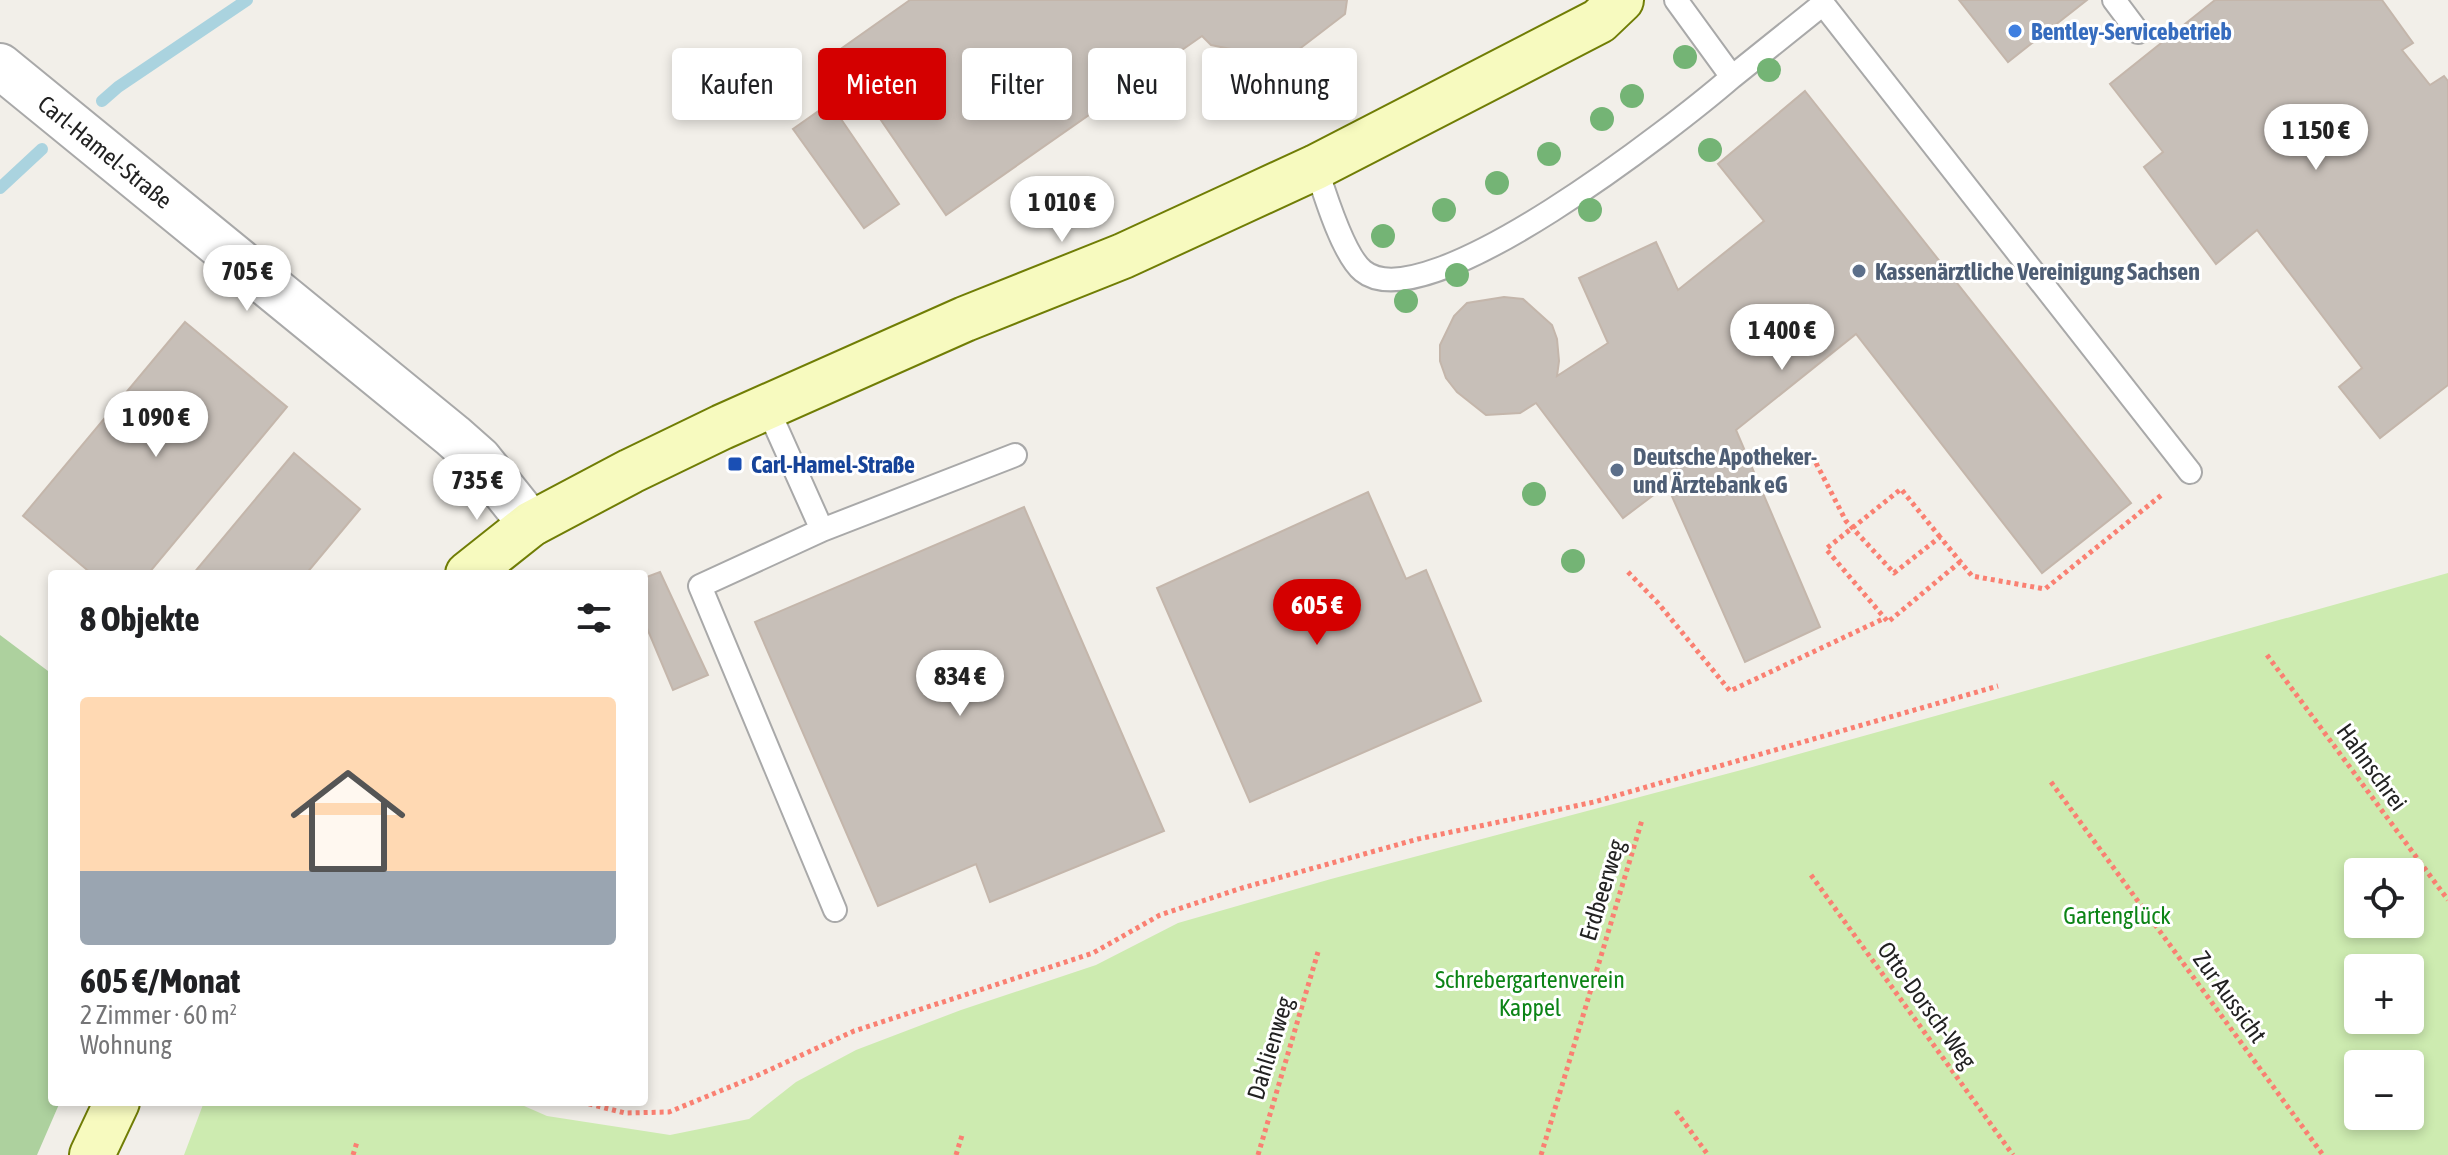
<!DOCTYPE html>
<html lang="de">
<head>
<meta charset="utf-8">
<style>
	:root { --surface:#fff; --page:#f6f6f6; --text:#202124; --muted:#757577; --accent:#d40000 }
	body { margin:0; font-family:"Asap Condensed",sans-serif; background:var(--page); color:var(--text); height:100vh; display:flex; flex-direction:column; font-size:30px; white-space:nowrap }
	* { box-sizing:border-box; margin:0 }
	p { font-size:26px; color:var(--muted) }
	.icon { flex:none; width:44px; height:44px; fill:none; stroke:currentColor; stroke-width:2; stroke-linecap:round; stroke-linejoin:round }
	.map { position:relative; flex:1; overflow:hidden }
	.panel { position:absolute; left:48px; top:570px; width:600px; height:536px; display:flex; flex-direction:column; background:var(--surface); border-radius:8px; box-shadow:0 4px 12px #0003 }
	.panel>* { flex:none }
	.guide { position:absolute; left:672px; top:48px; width:760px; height:72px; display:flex; gap:16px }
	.fabs { position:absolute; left:2344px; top:858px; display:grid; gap:16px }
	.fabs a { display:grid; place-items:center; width:80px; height:80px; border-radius:8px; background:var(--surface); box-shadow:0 4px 12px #0003; font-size:40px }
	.price { position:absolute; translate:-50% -68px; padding:0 18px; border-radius:28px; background:#fff; color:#222; font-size:26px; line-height:52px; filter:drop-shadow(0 2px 4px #0008) }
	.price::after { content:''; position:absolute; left:50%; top:48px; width:24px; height:18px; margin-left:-12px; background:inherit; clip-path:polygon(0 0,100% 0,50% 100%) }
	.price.selected { background:var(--accent); color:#fff }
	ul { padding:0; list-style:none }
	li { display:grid; align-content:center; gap:16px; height:424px; padding:0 32px }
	li span { display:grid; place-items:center; height:248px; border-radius:8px; color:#555 }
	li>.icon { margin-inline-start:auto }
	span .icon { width:144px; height:144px; fill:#fffc; stroke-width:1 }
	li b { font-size:34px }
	h2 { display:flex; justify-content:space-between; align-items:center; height:96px; padding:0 32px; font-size:34px }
	.tag { padding:0 28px; border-radius:8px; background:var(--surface); box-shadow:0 4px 12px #0003; font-size:28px; line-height:72px }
	.tag.selected { background:var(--accent); color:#fff }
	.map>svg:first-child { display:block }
	.grass { fill:#cdebb0; fill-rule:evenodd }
	.forest { fill:#add19e }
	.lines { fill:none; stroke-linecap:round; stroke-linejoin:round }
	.stream { stroke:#aad3df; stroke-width:12 }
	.building { fill:#c7bfb8; stroke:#c4b6ab; stroke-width:2 }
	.lane-casing { stroke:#a9a9a9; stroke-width:26 }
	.street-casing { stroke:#a9a9a9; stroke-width:48 }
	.secondary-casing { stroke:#707d05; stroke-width:48 }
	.path { stroke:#fa8072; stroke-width:5; stroke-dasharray:4 4; stroke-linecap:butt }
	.lane { stroke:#fff; stroke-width:22 }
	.street { stroke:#fff; stroke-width:44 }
	.secondary { stroke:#f7fabf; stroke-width:44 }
	.tree { fill:#74b475 }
	.shop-dot { fill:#3f7fe0; stroke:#fff; stroke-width:3 }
	.service-dot { fill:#5c6f8a; stroke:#fff; stroke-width:3 }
	.transit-dot { fill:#1a4fb4; stroke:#fff; stroke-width:3 }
	.labels { text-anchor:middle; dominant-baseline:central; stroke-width:6; stroke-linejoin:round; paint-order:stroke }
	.shop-label { font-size:24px; font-weight:bold; fill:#366cbe; stroke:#fff; text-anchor:start }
	.street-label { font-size:24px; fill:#222; stroke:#fff }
	.service-label { font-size:24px; font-weight:bold; fill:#4e5e75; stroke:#fff; text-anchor:start }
	.transit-label { font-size:24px; font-weight:bold; fill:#164399; stroke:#fff; text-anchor:start }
	.park-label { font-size:24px; fill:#0c8416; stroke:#fff }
</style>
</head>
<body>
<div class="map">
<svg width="2448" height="1155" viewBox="0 0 2448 1155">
	<rect width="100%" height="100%" fill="#f2efe9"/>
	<path class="grass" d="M2448 573V1155H184L204 1102H515L547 1116 670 1135 749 1119 796 1082 856 1050 961 1010 1096 965 1178 923 1331 879 1745 769ZM2358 872H2410V924H2358ZM2358 968H2410V1020H2358ZM2358 1064H2410V1116H2358Z"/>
	<path class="forest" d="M0 635 52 674V1102H60L37 1155H0Z"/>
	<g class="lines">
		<path class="stream" d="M102 101 118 87 247 0
			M0 188 42 149"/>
	</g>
	<path class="building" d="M910 0H1347L1345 14 1285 60 1211 45 1202 36 946 215 835 53Z
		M1959 0H2087L2008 62Z
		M2215 0H2382L2413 43 2402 50 2430 85 2444 76 2448 81V385L2380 438 2339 387 2362 368 2257 230 2216 264 2144 167 2163 152 2110 84Z
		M1805 91 2131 503 2042 573 1856 334 1736 430 1820 627 1745 662 1667 485 1623 518 1536 403 1520 413 1486 415 1457 392 1446 378 1440 361V345L1454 316 1467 303 1504 297 1523 299 1552 325 1557 339 1559 361 1557 376 1608 343 1579 278 1656 242 1678 290 1764 221 1718 164Z
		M830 103 899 204 864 228 793 129Z
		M185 322 287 407 148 574H92L23 516Z
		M294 453 360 509 306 574H193Z
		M1368 492 1406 579 1426 570 1481 701 1250 802 1157 588Z
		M1024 507 1164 831 990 902 976 864 878 906 755 622Z
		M660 572 708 675 673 690 644 621V578Z"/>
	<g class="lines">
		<g class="lane-casing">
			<path id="lane" d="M2114 0 2138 32
				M1732 77 1823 4 2190 472
				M1316 167C1324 192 1343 255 1363 271 1426 323 1680 122 1732 77L1676 0
				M767 407 822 530
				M835 910 700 586 822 530 1015 455"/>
		</g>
		<g class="street-casing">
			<path id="street" d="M0 66 453 436 479 459 531 524"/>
		</g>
		<g class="secondary-casing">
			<path id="secondary" d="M468 574 531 524 631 471 722 427 965 319 1123 256 1238 203 1316 167 1599 21 1621 0
				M92 1155 117 1102"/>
		</g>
		<path class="path" d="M1816 463 1846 521 1894 573 1940 537 1972 576 2045 589 2164 493
			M1940 537 1901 489 1826 549 1888 622 1960 562
			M1628 572 1658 603 1730 691 1885 618
			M2267 655 2448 900
			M2051 782 2323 1155
			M1811 875 2013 1155
			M581 1102 625 1113 669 1112 754 1077 854 1031 1093 953 1160 915 1242 888 1418 839 1594 802 1998 686
			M1676 1111 1708 1155
			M353 1155 357 1142
			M956 1155 963 1132
			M1258 1155 1318 952
			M1541 1155 1642 820"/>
		<use href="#lane" class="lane"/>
		<use href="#street" class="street"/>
		<use href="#secondary" class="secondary"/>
	</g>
	<g class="tree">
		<circle cx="1685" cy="57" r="12"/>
		<circle cx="1769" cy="70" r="12"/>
		<circle cx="1632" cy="96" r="12"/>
		<circle cx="1602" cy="119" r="12"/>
		<circle cx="1710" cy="150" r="12"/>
		<circle cx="1549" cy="154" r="12"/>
		<circle cx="1497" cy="183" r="12"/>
		<circle cx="1444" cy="210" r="12"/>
		<circle cx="1590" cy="210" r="12"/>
		<circle cx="1383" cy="236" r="12"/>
		<circle cx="1457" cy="275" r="12"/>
		<circle cx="1406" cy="301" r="12"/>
		<circle cx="1534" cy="494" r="12"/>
		<circle cx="1573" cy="561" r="12"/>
	</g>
	<circle class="shop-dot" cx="2015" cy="31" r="8"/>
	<g class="service-dot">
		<circle cx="1859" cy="271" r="8"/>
		<circle cx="1617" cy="470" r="8"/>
	</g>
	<rect class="transit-dot" x="727" y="456" width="16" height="16" rx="4"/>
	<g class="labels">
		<g class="shop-label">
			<text x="2031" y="31">Bentley-Servicebetrieb</text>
		</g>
		<g class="street-label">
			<text transform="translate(105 152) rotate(39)">Carl-Hamel-Straße</text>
			<text transform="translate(2372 767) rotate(54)">Hahnschrei</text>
			<text transform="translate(1602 890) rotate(-73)">Erdbeerweg</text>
			<text transform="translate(2230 997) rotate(54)">Zur Aussicht</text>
			<text transform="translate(1927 1005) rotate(54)">Otto-Dorsch-Weg</text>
			<text transform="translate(1270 1048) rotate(-73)">Dahlienweg</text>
		</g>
		<g class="service-label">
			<text x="1875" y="271">Kassenärztliche Vereinigung Sachsen</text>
			<text x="1633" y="456">Deutsche Apotheker-<tspan x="1633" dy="28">und Ärztebank eG</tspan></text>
		</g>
		<g class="transit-label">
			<text x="751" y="464">Carl-Hamel-Straße</text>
		</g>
		<g class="park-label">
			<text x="2117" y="915">Gartenglück</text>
			<text x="1530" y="979">Schrebergartenverein<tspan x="1530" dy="28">Kappel</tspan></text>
		</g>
	</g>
</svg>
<div class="fabs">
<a><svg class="icon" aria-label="locate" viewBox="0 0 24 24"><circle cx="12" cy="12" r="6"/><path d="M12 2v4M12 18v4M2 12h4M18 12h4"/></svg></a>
<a>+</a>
<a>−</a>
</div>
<b class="price" style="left:2316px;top:172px">1 150 €</b>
<b class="price" style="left:1062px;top:244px">1 010 €</b>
<b class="price" style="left:247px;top:313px">705 €</b>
<b class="price" style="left:1782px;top:372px">1 400 €</b>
<b class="price" style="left:156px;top:459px">1 090 €</b>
<b class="price" style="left:477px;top:522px">735 €</b>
<b class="price selected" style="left:1317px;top:647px">605 €</b>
<b class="price" style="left:960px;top:718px">834 €</b>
<div class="guide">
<a class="tag">Kaufen</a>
<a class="tag selected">Mieten</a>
<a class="tag">Filter</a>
<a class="tag">Neu</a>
<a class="tag">Wohnung</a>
</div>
<section class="panel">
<h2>8 Objekte<svg class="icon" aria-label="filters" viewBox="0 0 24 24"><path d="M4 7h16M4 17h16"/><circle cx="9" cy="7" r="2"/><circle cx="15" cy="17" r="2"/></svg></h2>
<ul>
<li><span style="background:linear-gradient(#ffd9b3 70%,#9aa5b1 0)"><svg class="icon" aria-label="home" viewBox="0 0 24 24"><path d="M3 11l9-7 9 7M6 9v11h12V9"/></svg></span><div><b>605 €/Monat</b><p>2 Zimmer · 60 m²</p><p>Wohnung</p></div></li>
</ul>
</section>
</div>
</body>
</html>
